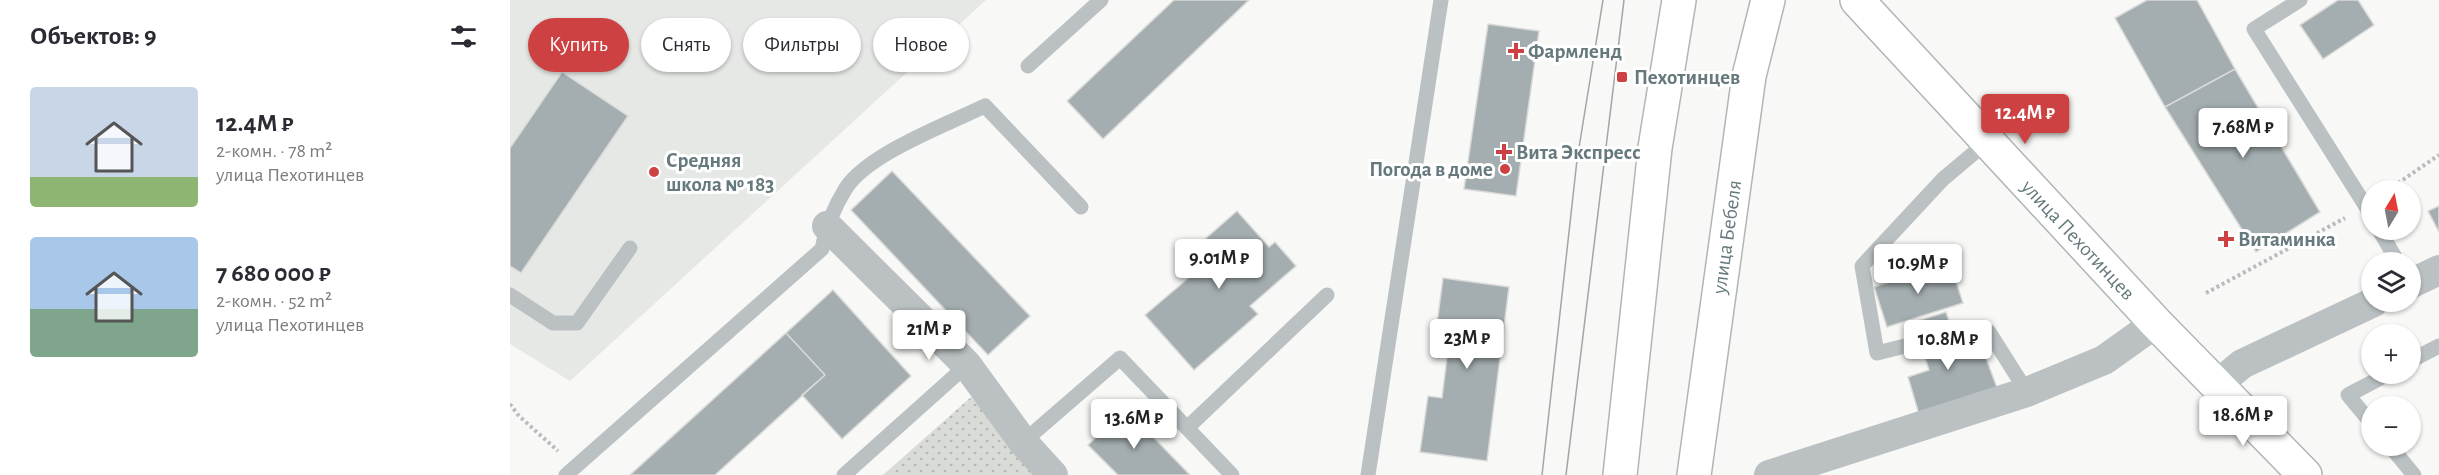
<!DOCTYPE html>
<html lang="ru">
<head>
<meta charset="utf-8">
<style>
	:root { --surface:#fff; --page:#f7f7f7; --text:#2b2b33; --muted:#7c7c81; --accent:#cd4142 }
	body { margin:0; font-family:"Alegreya Sans",sans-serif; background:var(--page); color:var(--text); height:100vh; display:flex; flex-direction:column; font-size:22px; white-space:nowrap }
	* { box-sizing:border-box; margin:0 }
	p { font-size:20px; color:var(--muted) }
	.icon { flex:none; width:33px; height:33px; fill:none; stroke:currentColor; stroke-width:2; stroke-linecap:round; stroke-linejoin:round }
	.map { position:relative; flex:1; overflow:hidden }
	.drawer { display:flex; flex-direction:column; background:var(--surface); width:510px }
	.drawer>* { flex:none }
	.top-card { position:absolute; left:18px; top:18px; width:570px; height:54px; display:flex; gap:12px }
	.needle { width:39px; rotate:10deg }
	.controls { position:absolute; left:1851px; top:180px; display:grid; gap:12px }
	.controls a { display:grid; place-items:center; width:60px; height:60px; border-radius:50%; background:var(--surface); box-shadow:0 2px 4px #0004; font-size:30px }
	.price { position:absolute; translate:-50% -51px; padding:0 14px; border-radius:6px; background:#fff; color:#222; font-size:20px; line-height:39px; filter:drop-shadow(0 2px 3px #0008) }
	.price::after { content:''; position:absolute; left:50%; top:36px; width:18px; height:14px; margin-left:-9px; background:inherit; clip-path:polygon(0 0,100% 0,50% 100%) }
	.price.on { background:var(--accent); color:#fff }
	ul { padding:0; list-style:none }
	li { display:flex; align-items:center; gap:18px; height:150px; padding:0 30px }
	li span { display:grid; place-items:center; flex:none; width:168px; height:120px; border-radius:6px; color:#555 }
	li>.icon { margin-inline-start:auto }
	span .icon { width:72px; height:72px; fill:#fffc; stroke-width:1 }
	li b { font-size:26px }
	h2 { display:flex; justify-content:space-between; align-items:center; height:72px; padding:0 30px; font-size:26px }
	.pill { padding:0 21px; border-radius:27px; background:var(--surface); box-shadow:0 2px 4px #0004; font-size:21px; line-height:54px }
	.pill.on { background:var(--accent); color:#fff }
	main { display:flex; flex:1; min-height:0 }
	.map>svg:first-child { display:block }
	.built { fill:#e6e8e6 }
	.grass { fill:url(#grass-dots) }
	.building { fill:#a4aeb0; stroke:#dadad8; stroke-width:1.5 }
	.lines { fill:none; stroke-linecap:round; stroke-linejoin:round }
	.secondary-casing { stroke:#aeb6b8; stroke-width:36 }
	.primary-casing { stroke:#b0b6b8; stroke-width:36 }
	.path { stroke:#b8bcbe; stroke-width:4; stroke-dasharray:3 3; stroke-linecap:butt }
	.service { stroke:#bbc1c3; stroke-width:15 }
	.minor { stroke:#bbc1c3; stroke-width:30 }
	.secondary { stroke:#fff; stroke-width:33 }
	.primary { stroke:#fff; stroke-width:33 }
	.tram { stroke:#9ea7a9; stroke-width:1.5 }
	.poi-dot { fill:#cd4142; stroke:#fff; stroke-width:2 }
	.labels { text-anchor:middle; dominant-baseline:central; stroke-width:6; stroke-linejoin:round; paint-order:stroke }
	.poi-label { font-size:21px; font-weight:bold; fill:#66797d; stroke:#fff; text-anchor:start }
	.street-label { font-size:21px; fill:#66797d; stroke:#fff }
</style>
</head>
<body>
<main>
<section class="drawer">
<h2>Объектов: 9<svg class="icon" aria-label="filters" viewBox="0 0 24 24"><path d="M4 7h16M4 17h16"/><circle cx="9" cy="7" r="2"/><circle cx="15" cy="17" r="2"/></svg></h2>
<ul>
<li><span style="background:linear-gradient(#c9d6e8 75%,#8fb573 0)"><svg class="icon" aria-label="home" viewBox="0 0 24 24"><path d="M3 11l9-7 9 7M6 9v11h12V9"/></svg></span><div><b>12.4M ₽</b><p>2-комн. · 78 m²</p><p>улица Пехотинцев</p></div></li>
<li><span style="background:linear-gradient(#a9c7e8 60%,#7fa58c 0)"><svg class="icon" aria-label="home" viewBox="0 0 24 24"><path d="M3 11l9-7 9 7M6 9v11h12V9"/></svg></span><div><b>7 680 000 ₽</b><p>2-комн. · 52 m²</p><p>улица Пехотинцев</p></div></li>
</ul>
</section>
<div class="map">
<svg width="1929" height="475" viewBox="0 0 1929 475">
	<defs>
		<pattern id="grass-dots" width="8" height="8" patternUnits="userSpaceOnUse" patternTransform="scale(1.5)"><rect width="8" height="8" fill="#d9dcd6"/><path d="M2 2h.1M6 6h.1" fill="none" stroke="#b4b7b3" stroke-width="1.8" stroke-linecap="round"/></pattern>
	</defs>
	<rect width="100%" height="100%" fill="#f8f8f6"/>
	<path class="built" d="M0 0H476L60 381 0 344Z"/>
	<path class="grass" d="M461 397 538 475H373Z"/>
	<path class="building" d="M664 0H739L593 139 557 101Z
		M1637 0H1687L1725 69 1655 107 1605 18Z
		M1828 0H1848L1864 25 1813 59 1790 25Z
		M978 24 1029 31 1006 196 954 189Z
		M1725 69 1810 212 1746 252 1655 107Z
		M52 72 118 116 11 273 0 266V148Z
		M382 171 520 316 478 355 341 210Z
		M1929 206V232L1918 211Z
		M727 211 759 247 765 242 786 266 740 306 748 314 684 370 635 315 682 275 670 261Z
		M1440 263 1453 303 1377 327 1364 287Z
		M933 278 999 287 977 461 910 452 918 396 932 398 939 341 925 339Z
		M323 290 401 376 332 439 292 395 315 375 276 333Z
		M1436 312 1451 357 1473 350 1489 393 1411 421 1398 377 1419 370 1404 322Z
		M276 333 315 375 205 475H120Z
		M616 409 680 475H608L578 445Z"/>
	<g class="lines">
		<g class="secondary-casing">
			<path id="secondary" d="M1347 0 1646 323 1795 475"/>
		</g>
		<g class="primary-casing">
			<path id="primary" d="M1110 475 1145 148 1169 0
				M1184 475 1239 76 1258 0"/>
		</g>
		<path class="path" d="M1878 190 1929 155
			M1696 293 1835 218
			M0 404 9 416 48 451"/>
		<path class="service" d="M1790 0 1744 29 1862 216
			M518 66 591 0
			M1869 230 1888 262
			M0 295 43 323H67L120 248
			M1442 334 1479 332 1517 392
			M1411 342 1367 353 1352 266 1433 179 1477 142
			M1900 361 1929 346
			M1862 424 1838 395 1878 374
			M677 428 817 295
			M513 442 610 358 722 475
			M1880 446 1904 475
			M56 475 312 249C316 227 324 207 336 188 358 154 437 124 475 106L571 207
			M334 475 457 365
			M858 475 931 0"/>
		<path class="minor" d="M317 226 457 365 513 442 543 475
			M1900 284 1929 270
			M1708 384 1732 364 1864 302
			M1259 475 1517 392 1594 360 1646 323"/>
		<use href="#secondary" class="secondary"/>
		<use href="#primary" class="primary"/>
		<path class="tram" d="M1032 475 1067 160 1093 0
			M1056 475 1114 0"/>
	</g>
	<g class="poi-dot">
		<path d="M1003 42h6v6h6v6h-6v6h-6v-6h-6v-6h6z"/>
		<rect x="1106" y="71" width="12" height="12" rx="3"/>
		<path d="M991 143h6v6h6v6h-6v6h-6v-6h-6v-6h6z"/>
		<circle cx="995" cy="169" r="6"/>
		<circle cx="144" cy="172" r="6"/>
		<path d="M1713 230h6v6h6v6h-6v6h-6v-6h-6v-6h6z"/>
	</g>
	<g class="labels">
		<g class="poi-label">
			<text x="1018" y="51">Фармленд</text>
			<text x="1124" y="77">Пехотинцев</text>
			<text x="1006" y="152">Вита Экспресс</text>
			<text x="156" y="160">Средняя<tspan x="156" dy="24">школа № 183</tspan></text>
			<text x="983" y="169" text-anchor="end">Погода в доме</text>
			<text x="1728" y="239">Витаминка</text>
		</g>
		<g class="street-label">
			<text transform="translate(1217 237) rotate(-82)">улица Бебеля</text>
			<text transform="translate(1568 240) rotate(47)">улица Пехотинцев</text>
		</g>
	</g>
</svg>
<div class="controls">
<a><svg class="needle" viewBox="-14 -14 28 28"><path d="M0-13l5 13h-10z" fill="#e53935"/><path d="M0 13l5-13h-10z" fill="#7c7c81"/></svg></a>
<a><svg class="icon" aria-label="layers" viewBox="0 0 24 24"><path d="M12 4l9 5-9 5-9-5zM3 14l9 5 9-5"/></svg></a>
<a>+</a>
<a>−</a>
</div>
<b class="price on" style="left:1515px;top:145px">12.4M ₽</b>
<b class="price" style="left:1733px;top:159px">7.68M ₽</b>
<b class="price" style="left:709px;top:290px">9.01M ₽</b>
<b class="price" style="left:1408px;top:295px">10.9M ₽</b>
<b class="price" style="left:419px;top:361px">21M ₽</b>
<b class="price" style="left:957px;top:370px">23M ₽</b>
<b class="price" style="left:1438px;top:371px">10.8M ₽</b>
<b class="price" style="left:1733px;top:447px">18.6M ₽</b>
<b class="price" style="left:624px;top:450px">13.6M ₽</b>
<div class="top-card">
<a class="pill on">Купить</a>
<a class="pill">Снять</a>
<a class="pill">Фильтры</a>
<a class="pill">Новое</a>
</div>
</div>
</main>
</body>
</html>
